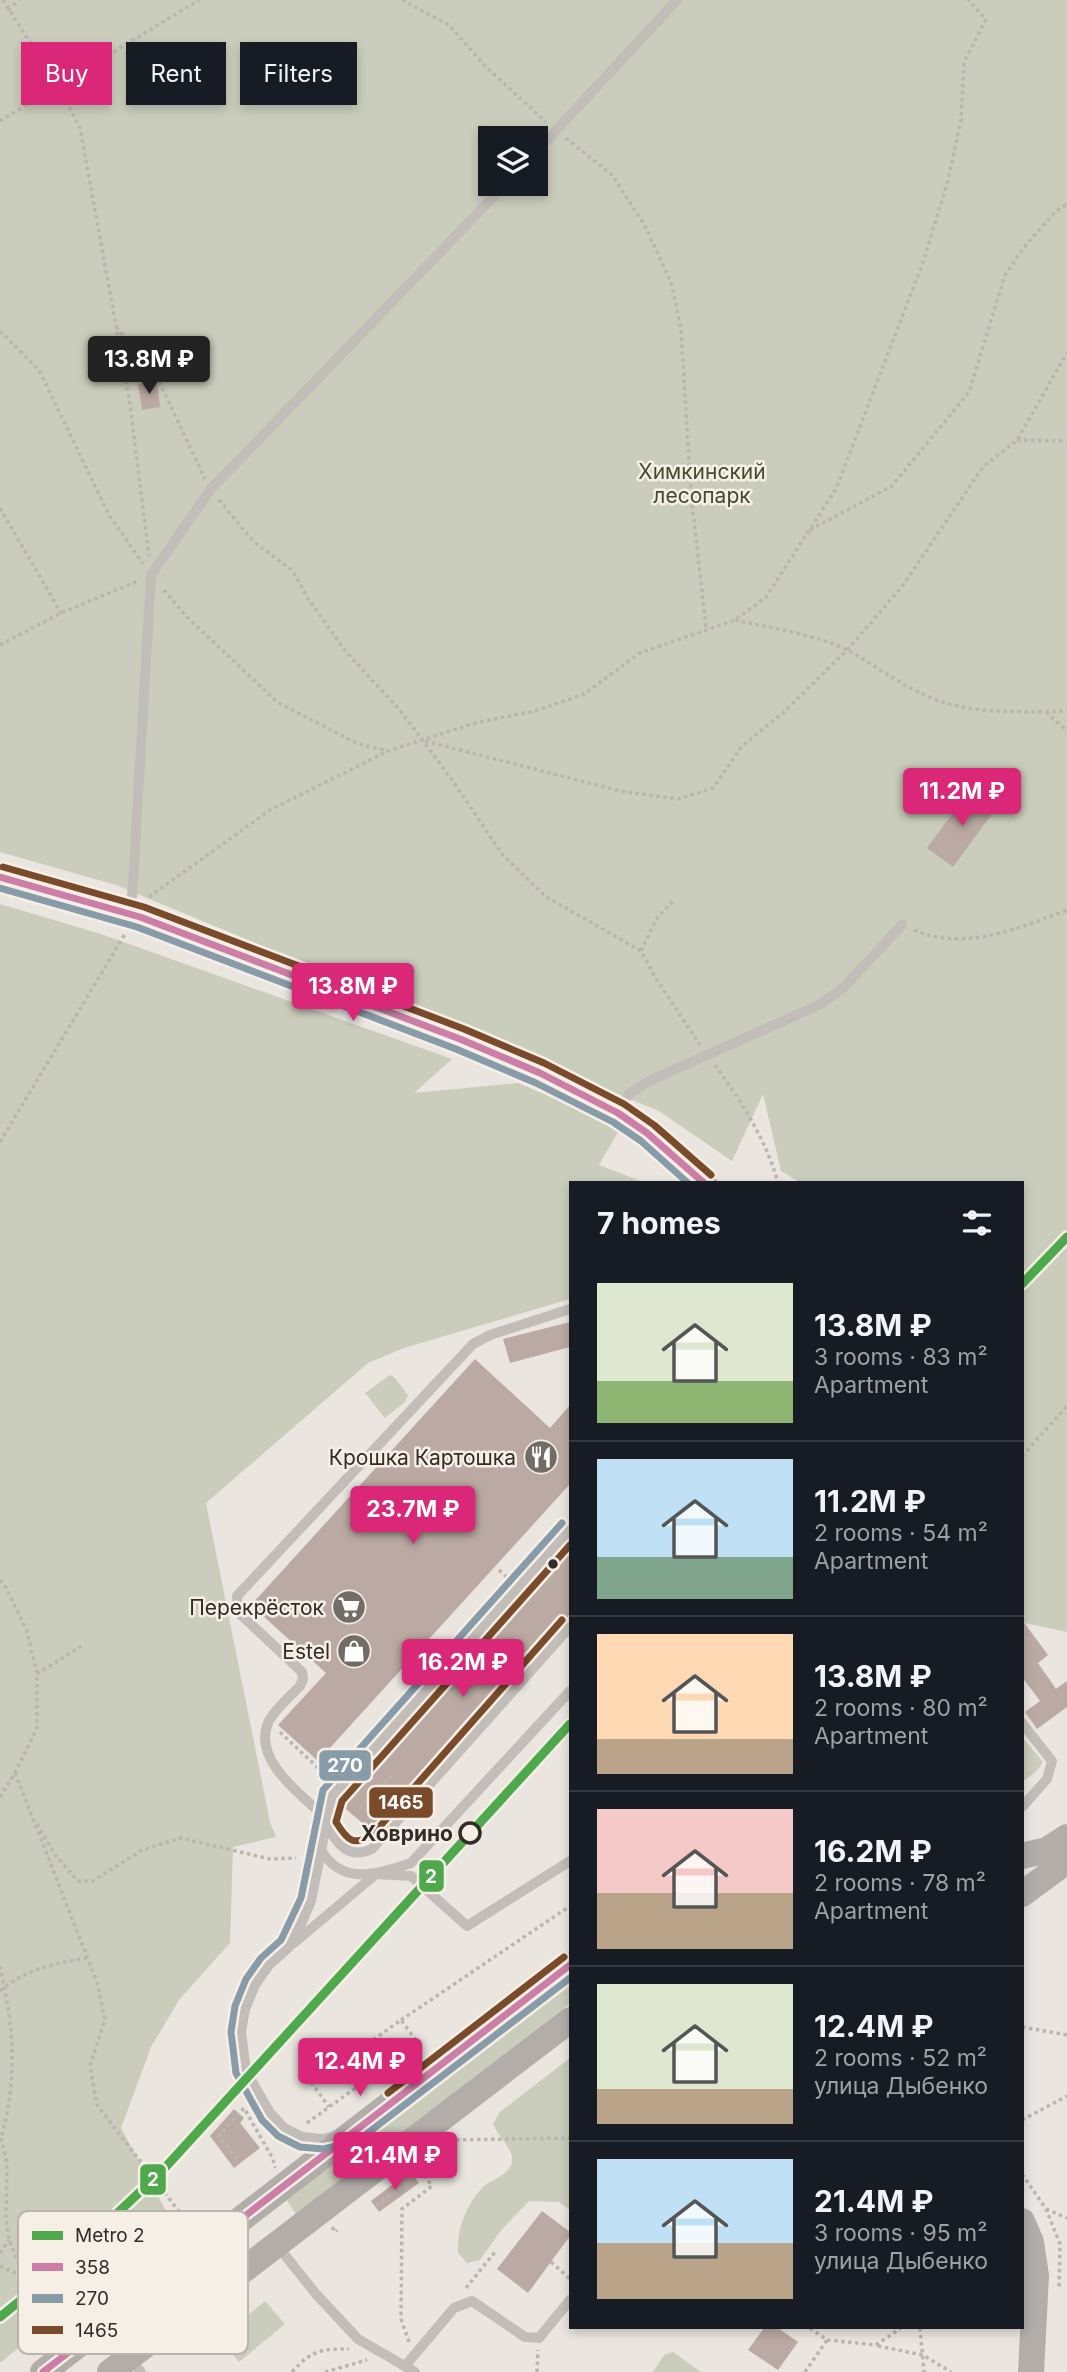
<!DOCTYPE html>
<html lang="en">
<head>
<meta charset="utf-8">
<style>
	:root { --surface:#171b24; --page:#242831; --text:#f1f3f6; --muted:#9ea1a6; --line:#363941; --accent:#db2777 }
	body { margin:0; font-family:Inter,sans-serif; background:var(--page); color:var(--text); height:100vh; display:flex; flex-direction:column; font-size:26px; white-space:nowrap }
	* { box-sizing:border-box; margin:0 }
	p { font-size:23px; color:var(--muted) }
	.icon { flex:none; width:38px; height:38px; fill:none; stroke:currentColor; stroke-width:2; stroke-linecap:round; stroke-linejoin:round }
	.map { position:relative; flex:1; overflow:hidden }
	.details { position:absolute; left:569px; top:1181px; width:455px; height:1148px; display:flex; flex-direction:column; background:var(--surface); border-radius:0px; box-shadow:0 4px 10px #0003 }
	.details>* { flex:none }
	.banner { position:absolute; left:21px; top:42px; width:443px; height:63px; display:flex; gap:14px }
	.fabs { position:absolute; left:478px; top:126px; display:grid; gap:14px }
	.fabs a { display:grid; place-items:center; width:70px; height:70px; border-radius:0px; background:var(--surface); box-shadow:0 4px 10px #0003; font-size:35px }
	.price { position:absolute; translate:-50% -60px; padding:0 16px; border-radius:7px; background:var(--accent); color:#fff; font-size:23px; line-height:46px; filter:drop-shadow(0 2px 4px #0008) }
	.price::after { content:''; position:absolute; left:50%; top:42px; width:21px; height:16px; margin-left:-10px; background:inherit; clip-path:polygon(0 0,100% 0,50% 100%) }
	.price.on { background:#222; color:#fff }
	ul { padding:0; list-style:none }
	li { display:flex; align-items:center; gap:21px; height:175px; padding:0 28px }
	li+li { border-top:2px solid var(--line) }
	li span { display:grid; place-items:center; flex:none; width:196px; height:140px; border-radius:0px; color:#555 }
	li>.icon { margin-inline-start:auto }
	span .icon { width:84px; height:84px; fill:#fffc; stroke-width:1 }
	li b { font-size:30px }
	h2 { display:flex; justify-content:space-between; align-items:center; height:84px; padding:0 28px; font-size:30px }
	.chip { padding:0 24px; border-radius:0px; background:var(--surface); box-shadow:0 4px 10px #0003; font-size:24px; line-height:63px }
	.chip.on { background:var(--accent); color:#fff }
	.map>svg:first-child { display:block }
	.green { fill:#cacdbb; fill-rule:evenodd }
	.building { fill:#bbaaa3 }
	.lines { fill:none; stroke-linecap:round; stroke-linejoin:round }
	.path { stroke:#bbb5b1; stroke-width:3.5; stroke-dasharray:3.5 3.5; stroke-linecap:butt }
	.lane { stroke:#c2bdb8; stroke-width:10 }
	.secondary { stroke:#b3ada9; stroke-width:26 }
	.bus-1-casing { stroke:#f6efe6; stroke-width:12 }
	.bus-2-casing { stroke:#f6efe6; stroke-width:12 }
	.bus-3-casing { stroke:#f6efe6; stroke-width:12 }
	.bus-1 { stroke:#cc7ea7; stroke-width:7 }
	.bus-2 { stroke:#889ba9; stroke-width:7 }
	.bus-3 { stroke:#7a4b2a; stroke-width:7 }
	.metro-1-casing { stroke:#f6efe6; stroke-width:14 }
	.metro-1 { stroke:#4ea94d; stroke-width:9 }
	.bus-dot { fill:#322b27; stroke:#f6efe6; stroke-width:2.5 }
	.stop-dot { fill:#f6efe6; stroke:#322b27; stroke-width:3.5 }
	.labels { text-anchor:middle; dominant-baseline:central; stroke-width:5; stroke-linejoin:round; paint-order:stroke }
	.park-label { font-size:21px; fill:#414d2e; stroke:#f6efe6 }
	.poi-label { font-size:21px; fill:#322b27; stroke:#f6efe6; text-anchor:end }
	.stop-label { font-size:21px; font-weight:bold; fill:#322b27; stroke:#f6efe6; text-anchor:end }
	.key { fill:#f6efe6; stroke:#bbb4ad; stroke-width:2 }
	.key-label { font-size:19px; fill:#322b27 }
	.line-badge { stroke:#f6efe6; stroke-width:2.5 }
	.badge-label { font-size:19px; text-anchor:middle; font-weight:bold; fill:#fff }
</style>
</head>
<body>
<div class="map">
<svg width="1067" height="2372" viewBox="0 0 1067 2372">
	<rect width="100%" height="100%" fill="#eae5df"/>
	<path class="green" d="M0 0H1067V1632L1025 1623 1022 1625V1183H801L781 1171 763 1094 732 1161 659 1111 116 885 0 852ZM490 138H536V184H490Z
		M0 904 101 934 452 1059 414 1093 518 1083 621 1127 599 1165 643 1182 656 1183H570V1299L404 1348 368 1363 206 1503 270 1822 276 1837 233 1847 230 1943 179 2000 151 2047 121 2128 172 2222 0 2363Z
		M390 1375 394 1377 408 1395 405 1402 385 1418 365 1393Z
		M1022 1737 1043 1762 1036 1772 1022 1782Z
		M570 1980V2003L296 2214 286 2199Z
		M570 2058V2210L559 2202 529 2201 502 2229 480 2260 467 2263 458 2253C457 2229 465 2207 481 2189 491 2178 510 2177 512 2161 514 2150 498 2136 493 2124L500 2112Z
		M265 2301 285 2324 239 2362 220 2339Z
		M673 2352 701 2372H653L664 2355Z"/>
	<path class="building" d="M157 382 160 407 142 410 138 384Z
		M971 788 997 807 953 867 927 848Z
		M570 1322V1347L510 1363 503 1339Z
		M475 1359 550 1428 570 1405V1484L318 1761 278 1725 326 1673 251 1605Z
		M570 1548V1614L374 1833 340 1804Z
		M1022 1620 1048 1655 1038 1663 1056 1689 1067 1681V1707L1037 1729 1025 1712 1040 1701 1022 1677Z
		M234 2109 244 2118 240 2123 260 2148 234 2168 210 2136Z
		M410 2171 419 2183 379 2212 371 2201Z
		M542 2211 570 2232V2236L528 2293 497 2269Z
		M764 2328H778L798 2342 778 2370 748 2350Z"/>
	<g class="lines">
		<path class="path" d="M3 0 58 86 80 128 129 397 149 556
			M402 0 449 25 483 64 546 122
			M8 10 19 0
			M0 121 199 0
			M566 138 613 176 645 226 671 282 681 329 691 493 706 628
			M116 327 155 373 205 479
			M0 331 39 370 109 515 143 564
			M1017 440 1067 441
			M219 500 254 542 293 571 307 597 346 652 399 709 455 784 502 854 545 896 641 951 655 977 700 1045
			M0 508 61 613
			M810 530 892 486 969 392 1005 275 1025 246 1056 211 1067 204
			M164 590 187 617 277 702 358 744 388 751 475 723 535 711 584 694 640 653 735 620 766 597 836 489 922 265 947 184 961 121 964 62 986 19 968 0
			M735 620C767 627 821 636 849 651 882 669 912 694 949 704 988 714 1027 712 1067 711
			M0 645 61 613 138 581
			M1046 712 1067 731
			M425 741 620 791 678 799 713 788 742 746 784 712 847 650 901 588 983 467 1017 440 1067 353
			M149 897 270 810 386 752
			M914 930C963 952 1020 928 1067 910
			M641 951 657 918 675 899
			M715 1065C741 1101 766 1139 778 1183
			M0 1142 125 934
			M1022 1456 1067 1406
			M499 1570 510 1580
			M0 1580 5 1586 27 1631 37 1674V1728L15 1773 0 1797
			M487 1670 518 1638
			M37 1674 83 1645
			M280 1732 318 1768
			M15 1773 97 1982 105 2019 90 2066 97 2105 194 2231
			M360 1808 391 1776
			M37 1824 56 1856 78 1881H93L142 1850 181 1838 270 1859 296 1858
			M0 1966C14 2030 18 2075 1 2139
			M0 1991C26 1969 55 1963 87 1958
			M401 2020 570 1906
			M1022 2027 1067 2035
			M313 2071 308 2078 329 2107
			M1022 2120 1067 2096
			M307 2123 418 2043 401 2020 352 2055
			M1 2138 7 2164 6 2217 9 2240 24 2277 70 2324
			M449 2140 570 2138
			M237 2159 219 2136 244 2108 273 2159 275 2168
			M1022 2174 1046 2209 1060 2244 1059 2290
			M376 2206 421 2172
			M1046 2209 1067 2218
			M332 2227 335 2232 337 2230
			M0 2253 9 2240
			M551 2262 570 2279
			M0 2266 24 2277
			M466 2288 495 2252
			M810 2328 827 2340 876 2345 901 2328
			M920 2328 924 2372
			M409 2342 401 2319 402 2209 432 2186 416 2164
			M878 2346 923 2355 951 2372
			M292 2372C312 2350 320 2349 349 2349
			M325 2372 367 2360
			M537 2372 538 2350
			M805 2372 827 2340"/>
		<path class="lane" d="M536 152 677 0
			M132 899 151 575 210 490 506 184
			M618 1112 629 1094 649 1081 821 1004 844 987 902 925
			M1022 1723 1052 1761 1047 1779 1022 1807
			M327 1819C304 1797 252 1761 268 1723 272 1712 291 1695 300 1686L303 1679 302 1672 238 1612 237 1596 473 1344 490 1335 570 1309
			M326 1824C337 1844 348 1860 372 1849L570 1627
			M320 1848C341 1887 377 1874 411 1863L570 1691
			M294 1943 376 1874 411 1876 467 1926 570 1861
			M335 2136 322 2139 302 2137 284 2128 270 2113 246 2071 241 2032 245 2009 255 1985 269 1965 289 1947 302 1922 311 1901 332 1796 570 1530
			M276 2244 316 2294 358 2339 415 2372
			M130 2358 141 2372
			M405 2366 454 2308 472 2301 525 2337 539 2338 570 2300"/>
		<path class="secondary" d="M0 877 140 917 460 1039 540 1073 618 1113 647 1133 704 1183
			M1022 1856 1047 1850 1067 1837
			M1022 1894 1067 1861
			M1022 2221 1031 2242 1036 2276 1031 2372
			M43 2372 570 1965
			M110 2372 570 2020"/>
		<g class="bus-1-casing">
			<path id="bus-1" d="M0 877 140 917 460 1039 540 1073 618 1113 647 1133 704 1183
				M43 2372 570 1965"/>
		</g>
		<g class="bus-2-casing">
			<path id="bus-2" d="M0 888 137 927 456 1049 536 1083 613 1122 641 1141 688 1183
				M562 1523 323 1790 301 1898 281 1940 261 1958 246 1979 235 2006 231 2032 236 2073 262 2120 278 2136 300 2147 323 2149 356 2142 570 1978"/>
		</g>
		<g class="bus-3-casing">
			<path id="bus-3" d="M3 867 144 907 464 1029 544 1063 624 1104 654 1125 711 1175
				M562 1620 374 1833C354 1848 347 1840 336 1822L342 1801 570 1545
				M388 2093 564 1957"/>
		</g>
		<use href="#bus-1" class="bus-1"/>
		<use href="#bus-2" class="bus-2"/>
		<use href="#bus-3" class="bus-3"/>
		<g class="metro-1-casing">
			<path id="metro-1" d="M1022 1284 1067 1237
				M0 2317 54 2273 162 2171 570 1724"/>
		</g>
		<use href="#metro-1" class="metro-1"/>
	</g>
	<defs>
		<g id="restaurant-disc" transform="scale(1.75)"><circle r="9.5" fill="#726c67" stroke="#f6efe6"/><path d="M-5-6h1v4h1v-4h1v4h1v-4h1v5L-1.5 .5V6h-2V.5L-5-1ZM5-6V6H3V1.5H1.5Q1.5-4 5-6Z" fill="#fff"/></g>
		<g id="supermarket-disc" transform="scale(1.75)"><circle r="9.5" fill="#726c67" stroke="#f6efe6"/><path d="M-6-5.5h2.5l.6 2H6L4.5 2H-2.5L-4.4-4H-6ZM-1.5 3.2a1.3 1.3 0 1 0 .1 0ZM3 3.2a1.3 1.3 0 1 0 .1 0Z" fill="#fff"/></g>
		<g id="shop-disc" transform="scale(1.75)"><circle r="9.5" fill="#726c67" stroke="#f6efe6"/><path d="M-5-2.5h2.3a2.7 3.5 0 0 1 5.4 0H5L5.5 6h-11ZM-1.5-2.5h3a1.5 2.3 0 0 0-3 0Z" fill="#fff"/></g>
	</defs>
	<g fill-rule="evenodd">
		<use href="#restaurant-disc" x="541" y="1457"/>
		<use href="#supermarket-disc" x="349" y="1607"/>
		<use href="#shop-disc" x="354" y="1651"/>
	</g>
	<circle class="bus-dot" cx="553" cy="1564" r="6"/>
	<circle class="stop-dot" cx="470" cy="1833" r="10"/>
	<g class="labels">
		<g class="park-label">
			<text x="702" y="471">Химкинский<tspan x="702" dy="24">лесопарк</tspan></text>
		</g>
		<g class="poi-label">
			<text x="516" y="1457">Крошка Картошка</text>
			<text x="324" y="1607">Перекрёсток</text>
			<text x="330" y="1651">Estel</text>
		</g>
		<g class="stop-label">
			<text x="453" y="1833">Ховрино</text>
		</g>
	</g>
	<rect x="18" y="2211" width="230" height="143" rx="10" class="key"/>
	<rect x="32" y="2231" width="31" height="9" fill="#4ea94d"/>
	<rect x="32" y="2263" width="31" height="8" fill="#cc7ea7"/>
	<rect x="32" y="2294" width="31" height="9" fill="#889ba9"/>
	<rect x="32" y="2326" width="31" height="8" fill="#7a4b2a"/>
	<g class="key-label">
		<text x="75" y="2242">Metro 2</text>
		<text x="75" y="2274">358</text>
		<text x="75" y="2305">270</text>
		<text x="75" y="2337">1465</text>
	</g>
	<g class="line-badge">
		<rect x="318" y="1749" width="54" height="33" rx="7" fill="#889ba9"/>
		<rect x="368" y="1786" width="66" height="33" rx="7" fill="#7a4b2a"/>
		<rect x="418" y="1859" width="27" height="34" rx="7" fill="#4ea94d"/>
		<rect x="139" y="2163" width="28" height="33" rx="7" fill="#4ea94d"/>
	</g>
	<g class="badge-label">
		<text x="345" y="1772">270</text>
		<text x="401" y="1809">1465</text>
		<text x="431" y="1883">2</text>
		<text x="153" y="2186">2</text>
	</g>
</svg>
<div class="fabs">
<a><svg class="icon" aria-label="layers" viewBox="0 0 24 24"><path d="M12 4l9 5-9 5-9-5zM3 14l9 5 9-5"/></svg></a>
</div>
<b class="price on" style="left:149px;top:396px">13.8M ₽</b>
<b class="price" style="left:962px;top:828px">11.2M ₽</b>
<b class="price" style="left:353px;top:1023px">13.8M ₽</b>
<b class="price" style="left:413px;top:1546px">23.7M ₽</b>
<b class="price" style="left:463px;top:1699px">16.2M ₽</b>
<b class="price" style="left:360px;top:2098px">12.4M ₽</b>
<b class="price" style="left:395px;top:2192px">21.4M ₽</b>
<div class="banner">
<a class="chip on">Buy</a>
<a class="chip">Rent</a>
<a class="chip">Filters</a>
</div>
<section class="details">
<h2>7 homes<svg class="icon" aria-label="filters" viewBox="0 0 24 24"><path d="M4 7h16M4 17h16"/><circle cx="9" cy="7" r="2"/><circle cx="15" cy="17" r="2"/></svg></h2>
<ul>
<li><span style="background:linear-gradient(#dfe7d0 70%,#8fb573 0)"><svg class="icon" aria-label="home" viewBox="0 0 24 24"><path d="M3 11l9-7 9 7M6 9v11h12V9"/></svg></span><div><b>13.8M ₽</b><p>3 rooms · 83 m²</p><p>Apartment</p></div></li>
<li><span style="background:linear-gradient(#bfe0f5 70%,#7fa58c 0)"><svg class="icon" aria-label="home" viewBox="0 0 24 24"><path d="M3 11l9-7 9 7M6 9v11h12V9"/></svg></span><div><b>11.2M ₽</b><p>2 rooms · 54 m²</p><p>Apartment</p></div></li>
<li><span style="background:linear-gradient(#ffd9b3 75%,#b9a48a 0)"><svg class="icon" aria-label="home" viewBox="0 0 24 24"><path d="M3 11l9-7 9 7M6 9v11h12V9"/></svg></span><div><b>13.8M ₽</b><p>2 rooms · 80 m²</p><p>Apartment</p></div></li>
<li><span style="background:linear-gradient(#f6c9c9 60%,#b9a48a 0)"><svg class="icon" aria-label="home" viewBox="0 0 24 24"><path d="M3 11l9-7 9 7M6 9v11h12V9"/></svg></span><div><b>16.2M ₽</b><p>2 rooms · 78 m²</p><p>Apartment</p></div></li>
<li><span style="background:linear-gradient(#dfe7d0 75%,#b9a48a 0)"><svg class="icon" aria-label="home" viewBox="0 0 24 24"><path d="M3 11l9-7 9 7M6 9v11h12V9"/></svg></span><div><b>12.4M ₽</b><p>2 rooms · 52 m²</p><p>улица Дыбенко</p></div></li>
<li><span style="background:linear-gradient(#bfe0f5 60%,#b9a48a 0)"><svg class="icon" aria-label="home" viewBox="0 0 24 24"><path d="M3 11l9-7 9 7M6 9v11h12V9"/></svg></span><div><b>21.4M ₽</b><p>3 rooms · 95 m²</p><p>улица Дыбенко</p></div></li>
</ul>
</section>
</div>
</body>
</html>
